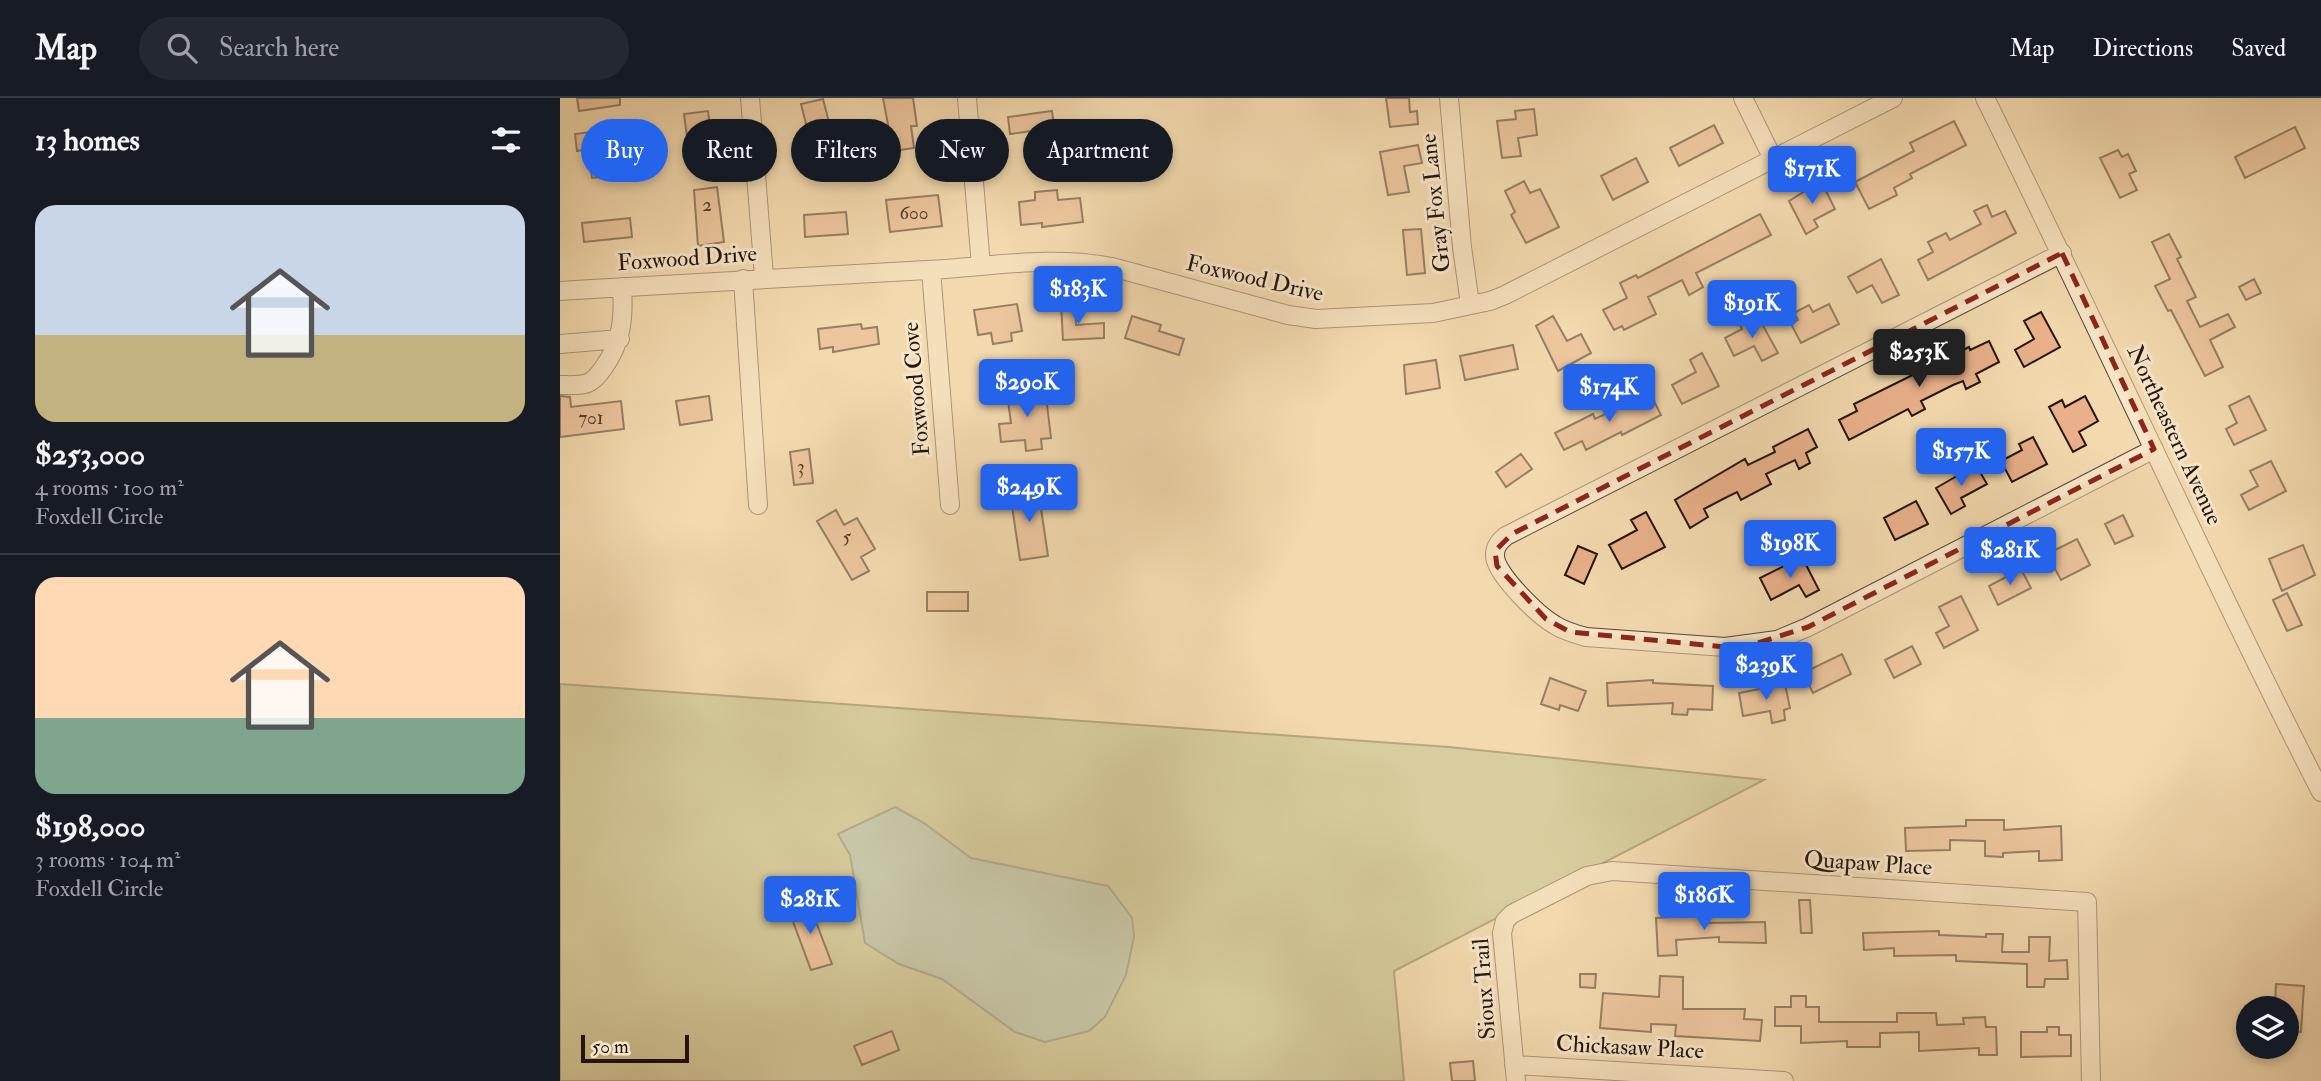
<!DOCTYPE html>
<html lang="en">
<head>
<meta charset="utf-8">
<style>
	:root { --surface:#171b24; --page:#242831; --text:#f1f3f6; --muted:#9ea1a6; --line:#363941; --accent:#2563eb }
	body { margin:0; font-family:"IM FELL Double Pica",serif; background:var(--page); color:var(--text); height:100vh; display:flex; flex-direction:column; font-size:26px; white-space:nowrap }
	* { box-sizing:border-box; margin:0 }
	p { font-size:23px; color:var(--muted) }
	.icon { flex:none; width:38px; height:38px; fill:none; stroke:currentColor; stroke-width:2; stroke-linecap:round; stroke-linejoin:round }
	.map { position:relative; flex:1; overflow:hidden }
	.sheet { display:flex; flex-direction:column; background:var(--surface); width:560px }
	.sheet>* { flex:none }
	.banner { position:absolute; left:21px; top:21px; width:665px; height:63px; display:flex; gap:14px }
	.fabs { position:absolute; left:1676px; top:898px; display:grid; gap:14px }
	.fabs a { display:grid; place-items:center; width:63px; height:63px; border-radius:50%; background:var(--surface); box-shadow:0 4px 10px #0003; font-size:35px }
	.scale { position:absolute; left:21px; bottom:18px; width:108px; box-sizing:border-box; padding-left:7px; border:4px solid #24140d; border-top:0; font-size:19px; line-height:24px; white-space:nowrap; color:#24140d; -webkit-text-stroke:5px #f7e6ca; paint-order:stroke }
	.price { position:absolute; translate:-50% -60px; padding:0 16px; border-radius:7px; background:var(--accent); color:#fff; font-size:23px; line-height:46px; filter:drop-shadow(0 2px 4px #0008) }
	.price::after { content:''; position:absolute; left:50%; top:42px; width:21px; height:16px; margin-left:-10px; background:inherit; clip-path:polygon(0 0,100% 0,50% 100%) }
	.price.selected { background:#222; color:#fff }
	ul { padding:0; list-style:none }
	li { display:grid; align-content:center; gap:14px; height:371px; padding:0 35px }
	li+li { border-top:2px solid var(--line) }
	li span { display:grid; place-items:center; height:217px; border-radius:21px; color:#555 }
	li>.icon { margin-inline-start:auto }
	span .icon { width:126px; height:126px; fill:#fffc; stroke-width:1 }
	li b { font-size:30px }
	h2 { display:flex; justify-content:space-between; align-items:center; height:84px; padding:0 35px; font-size:30px }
	.tag { padding:0 24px; border-radius:32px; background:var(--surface); box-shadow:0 4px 10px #0003; font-size:24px; line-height:63px }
	.tag.selected { background:var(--accent); color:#fff }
	header { display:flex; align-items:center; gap:42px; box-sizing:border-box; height:98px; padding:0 35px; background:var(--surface); border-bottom:2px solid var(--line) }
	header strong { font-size:33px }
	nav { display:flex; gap:38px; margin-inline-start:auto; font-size:24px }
	.search { width:490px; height:63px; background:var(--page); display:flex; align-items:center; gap:18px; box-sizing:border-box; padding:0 24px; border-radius:38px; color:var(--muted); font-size:26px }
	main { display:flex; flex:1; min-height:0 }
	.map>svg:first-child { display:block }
	.green { fill:#b9bf8b; stroke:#6e6a4c; stroke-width:2 }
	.water { fill:#9bbaa9; stroke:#6b786b; stroke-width:2 }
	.building { fill:#e9b08a; stroke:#24140d; stroke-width:2 }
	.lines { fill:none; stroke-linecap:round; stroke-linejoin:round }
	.minor-casing { stroke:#584535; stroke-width:20 }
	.minor { stroke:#f7e6ca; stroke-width:18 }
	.marked { fill:none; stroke:#8f2418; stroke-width:5; stroke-dasharray:14 9; stroke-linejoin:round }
	.labels { text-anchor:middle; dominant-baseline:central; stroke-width:6; stroke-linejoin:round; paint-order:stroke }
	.number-label { font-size:19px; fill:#553b2c }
	.street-label { font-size:23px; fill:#24140d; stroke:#f7e6ca }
</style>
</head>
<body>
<header>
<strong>Map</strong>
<div class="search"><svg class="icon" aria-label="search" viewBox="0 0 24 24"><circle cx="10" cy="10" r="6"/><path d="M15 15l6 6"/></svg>Search here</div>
<nav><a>Map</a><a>Directions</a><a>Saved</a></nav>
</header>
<main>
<section class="sheet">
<h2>13 homes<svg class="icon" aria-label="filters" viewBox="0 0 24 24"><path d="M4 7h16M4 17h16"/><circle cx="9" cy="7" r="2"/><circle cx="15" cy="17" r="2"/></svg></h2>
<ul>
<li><span style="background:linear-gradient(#c9d6e8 60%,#c2b280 0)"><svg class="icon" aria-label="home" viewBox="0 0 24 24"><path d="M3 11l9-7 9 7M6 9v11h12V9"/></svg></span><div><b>$253,000</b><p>4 rooms · 100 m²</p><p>Foxdell Circle</p></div></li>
<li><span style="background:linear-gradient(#ffd9b3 65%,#7fa58c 0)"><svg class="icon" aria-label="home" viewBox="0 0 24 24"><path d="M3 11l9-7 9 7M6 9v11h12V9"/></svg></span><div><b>$198,000</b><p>3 rooms · 104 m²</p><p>Foxdell Circle</p></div></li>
</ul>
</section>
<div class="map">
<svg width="1761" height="983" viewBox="0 0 1761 983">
	<rect width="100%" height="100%" fill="#f3d9ae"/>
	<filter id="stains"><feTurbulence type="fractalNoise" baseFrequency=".00286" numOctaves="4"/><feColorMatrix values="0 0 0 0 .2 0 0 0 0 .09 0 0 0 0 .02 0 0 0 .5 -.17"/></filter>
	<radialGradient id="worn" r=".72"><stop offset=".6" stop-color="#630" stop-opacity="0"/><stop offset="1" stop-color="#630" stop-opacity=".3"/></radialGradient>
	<path class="green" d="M0 586 889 649 1204 682 834 873 844 983H0Z"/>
	<path class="water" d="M335 709 364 725 411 760 548 788 572 820 574 839 566 877 545 919 529 933 485 944 455 934 382 881 339 866 305 845 290 757 278 736Z"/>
	<path class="building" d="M17 0H60V7L19 13Z
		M323 0H353L357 28H351L354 50 333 53Z
		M826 0H849L850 14 857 13 858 26 830 29Z
		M263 1 271 32 249 38 241 6Z
		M974 11 977 37 958 40 961 58 942 60 937 23 956 21 955 13Z
		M148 13 154 59 130 62 124 16Z
		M492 13 498 60 476 63 472 33 450 36 448 19Z
		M1394 23 1406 47 1350 76 1352 80 1334 90 1337 97 1309 111 1295 84 1354 53 1350 45Z
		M1154 27 1163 45 1119 68 1110 50Z
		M1735 29 1745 50 1685 80 1675 59Z
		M54 31 55 36 64 35 66 48 55 49 59 77 32 80 28 51 17 53 15 36Z
		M858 47 862 65 844 68 849 94 828 97 820 54Z
		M1558 52 1562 59 1568 56 1576 73 1569 76 1577 92 1560 100 1540 60Z
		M1076 60 1088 84 1053 102 1041 78Z
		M964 83 970 95 980 91 999 129 966 145 951 117 955 114 945 93Z
		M1261 83 1275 111 1254 122 1258 129 1246 136 1229 103Z
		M157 89 164 144 138 148 134 92Z
		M497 92 498 102 520 100 523 124 482 129V125L461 127 459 104 475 102V94Z
		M378 97 382 128 330 134 326 102Z
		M1427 107 1432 119 1445 113 1456 135 1368 182 1358 162 1373 154 1368 144 1386 135 1390 142 1421 126 1414 113Z
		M286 114 288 136 245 139 244 117Z
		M1200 116 1211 137 1136 175 1143 189 1129 197 1122 182 1088 199 1096 216 1064 232 1062 228 1054 232 1043 212 1067 200 1060 185 1076 177 1078 180Z
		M70 120 72 139 24 144 22 125Z
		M861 131 865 175 847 177 843 132Z
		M1609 136 1621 159 1617 161 1636 199 1627 203 1640 229 1668 216 1675 229 1650 242 1663 269 1645 278 1611 212 1608 213 1595 188 1610 181 1592 144Z
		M1321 161 1339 197 1322 205 1312 187 1297 195 1288 179Z
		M1694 181 1701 195 1686 202 1679 189Z
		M515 205 516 227 544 225V240L503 242 501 206Z
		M457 206 462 233 451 235 452 243 433 246 431 235 418 237 414 212Z
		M1269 206 1279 226 1241 245 1231 226 1238 222 1234 215 1249 207 1253 214Z
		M1481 214 1500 249 1464 269 1455 252 1474 241 1464 223Z
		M572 218 601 227 599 233 624 241 619 257 565 240Z
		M993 218 1007 243 1021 236 1031 255 998 273 976 228Z
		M1191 218 1194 225 1200 222 1218 255 1202 263 1194 248 1174 258 1165 240 1182 231 1179 225Z
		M301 226 302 231 317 229 319 246 273 254V249L260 251 258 231Z
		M1429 243 1439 264 1416 276 1420 284 1406 291 1403 283 1393 287 1361 303 1365 311 1352 318 1348 311 1289 342 1279 322 1297 313 1294 306 1409 249 1410 252Z
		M953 247 958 271 905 282 900 258Z
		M1142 255 1159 288 1122 306 1112 287 1136 274 1130 262Z
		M876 262 880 290 846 296 844 267Z
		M485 290 491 340 481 341 482 351 466 353 465 342 441 344 439 326 451 325 447 295Z
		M1090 295 1101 317 1062 337 1061 334 1026 352 1022 343 1004 352 995 335 1033 316 1035 321Z
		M0 298 10 299 11 309 61 303 64 331 0 339Z
		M149 298 152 322 120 327 116 303Z
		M1525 298 1538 323 1519 334 1526 347 1513 354 1489 309 1502 302 1505 309Z
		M1689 298 1706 332 1674 347 1666 331 1677 325 1669 308Z
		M1248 331 1257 349 1246 355 1250 365 1239 371 1235 362 1206 376 1211 386 1181 402 1177 394 1163 401 1144 411 1148 419 1130 430 1115 402 1185 361 1188 367 1215 354 1213 349Z
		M1473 339 1487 366 1452 384 1441 363 1462 352 1459 346Z
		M249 351 253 385 234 387 230 354Z
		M961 356 972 371 946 389 936 374Z
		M1711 363 1726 393 1689 412 1681 397 1698 388 1690 373Z
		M1416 367 1427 386 1401 400 1405 408 1391 416 1376 390Z
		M478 390 488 458 460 462 450 395Z
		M1356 403 1368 426 1335 442 1324 420Z
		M276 412 284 427 297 420 315 451 301 459 309 473 292 482 257 423Z
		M1086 414 1105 449 1062 471 1049 447 1077 432 1071 422Z
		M1563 417 1573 438 1555 446 1545 426Z
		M1517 441 1530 467 1501 482 1487 456Z
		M1743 447 1755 477 1722 493 1709 461Z
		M1018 448 1037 456 1024 486 1005 477Z
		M1242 459 1259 492 1246 499 1239 487 1211 502 1200 480Z
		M1461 471 1471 490 1438 507 1429 488Z
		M367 494H408V513H367Z
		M1727 495 1742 527 1727 533 1713 502Z
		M1401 498 1418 532 1384 550 1376 535 1389 528 1379 509Z
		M1352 548 1361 566 1334 580 1325 562Z
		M1282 556 1291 576 1253 595 1243 575Z
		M990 580 1026 593 1018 613 1000 607 999 612 981 606Z
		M1093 582V585L1153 588 1152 612 1128 611 1127 617 1112 616 1113 605 1048 608 1047 585Z
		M1225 586 1230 610 1224 612 1225 622 1212 625 1210 613 1183 618 1179 595Z
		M1406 722H1444V732L1501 728 1502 762 1479 763V753L1443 755V759L1425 758V743L1390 742V752L1346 753 1345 730 1406 728Z
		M1239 802H1250L1252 835H1241Z
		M248 803 272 866 251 872 228 810Z
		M1144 817 1145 825 1205 824 1206 845 1159 844V839L1116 842 1117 857 1098 858 1096 820Z
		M1379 833V837L1426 839V836H1443L1442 854H1469V839H1490L1489 863 1507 862 1508 881H1485L1484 889H1467V866L1396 863V857L1334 858V850L1304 852 1303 835Z
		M1020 876H1036L1035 890 1020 889Z
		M1100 878 1123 879V911H1185L1184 921 1202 922 1200 943 1115 938 1116 927 1091 926V934L1040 930 1043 895 1099 899Z
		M1716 886 1744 888 1741 934 1727 933V910H1715Z
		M1231 898H1246V909H1259V924H1337V915H1376L1377 927 1404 926 1403 920 1425 919 1426 929H1436L1437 957H1419V950L1359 953V934L1320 935V949H1287V943L1241 945V928H1215V909H1231Z
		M1487 929H1499V937H1511V958L1461 959V934H1487Z
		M332 933 339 952 302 967 294 948Z
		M913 963 915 983H892L890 965Z"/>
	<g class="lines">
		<g class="minor-casing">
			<path id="minor" d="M190 0 204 179
				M407 0 421 168
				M889 0 902 149 910 206
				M1183 0 1213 61
				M1425 0C1539 230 1644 465 1761 694
				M1502 155 946 438C940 443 935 448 935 457 934 475 979 518 995 527 1004 533 1015 536 1026 539L1165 549 1217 542 1248 529 1594 351
				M371 172 390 407
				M183 181 198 407
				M0 193C122 185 244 178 367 172 429 169 490 157 552 169L728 217 756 221 873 215 930 203 945 197 1333 0
				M0 246 60 241
				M0 287C8 287 21 288 28 285 35 282 40 275 44 269 62 244 64 219 62 189
				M954 967 1224 983
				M956 983 942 835 945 823 952 816 1027 778 1052 773 1527 804 1531 983"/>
		</g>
		<use href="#minor" class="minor"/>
	</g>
	<path d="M0 0H1761V983H0ZM1502 155 1594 351 1248 529 1195 546 1165 549 1010 534 986 521 937 468 935 453 952 436Z" fill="#f3d9ae" fill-opacity=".55" fill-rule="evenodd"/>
	<path class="marked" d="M1502 155 1594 351 1248 529 1195 546 1165 549 1010 534 986 521 937 468 935 453 952 436Z"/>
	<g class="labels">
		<g class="number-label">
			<text x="147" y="107">2</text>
			<text x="354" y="115">600</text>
			<text x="31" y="320">701</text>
			<text x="241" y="369">3</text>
			<text x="287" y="439">5</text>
		</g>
		<g class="street-label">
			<text transform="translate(875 105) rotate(-96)">Gray Fox Lane</text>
			<text transform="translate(127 160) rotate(-4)">Foxwood Drive</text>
			<text transform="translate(695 180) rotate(13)">Foxwood Drive</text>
			<text transform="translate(356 291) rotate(-95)">Foxwood Cove</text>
			<text transform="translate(1615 337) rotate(65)">Northeastern Avenue</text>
			<text transform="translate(1308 765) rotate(4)">Quapaw Place</text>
			<text transform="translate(924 891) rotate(-94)">Sioux Trail</text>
			<text transform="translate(1070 949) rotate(3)">Chickasaw Place</text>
		</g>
	</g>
	<rect width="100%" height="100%" filter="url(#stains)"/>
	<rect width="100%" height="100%" fill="url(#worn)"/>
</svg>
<div class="fabs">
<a><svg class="icon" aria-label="layers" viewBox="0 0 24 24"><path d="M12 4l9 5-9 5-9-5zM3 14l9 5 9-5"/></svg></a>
</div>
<div class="scale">50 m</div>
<b class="price" style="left:1252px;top:108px">$171K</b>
<b class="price" style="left:518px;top:228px">$183K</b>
<b class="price" style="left:1192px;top:242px">$191K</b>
<b class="price selected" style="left:1359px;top:291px">$253K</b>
<b class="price" style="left:467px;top:321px">$290K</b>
<b class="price" style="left:1049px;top:326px">$174K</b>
<b class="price" style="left:1401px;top:390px">$157K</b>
<b class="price" style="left:469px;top:426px">$249K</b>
<b class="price" style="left:1230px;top:482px">$198K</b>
<b class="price" style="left:1450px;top:489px">$281K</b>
<b class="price" style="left:1206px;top:604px">$239K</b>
<b class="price" style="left:1144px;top:834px">$186K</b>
<b class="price" style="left:250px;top:838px">$281K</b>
<div class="banner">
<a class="tag selected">Buy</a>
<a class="tag">Rent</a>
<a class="tag">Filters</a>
<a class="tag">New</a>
<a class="tag">Apartment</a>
</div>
</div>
</main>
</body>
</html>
